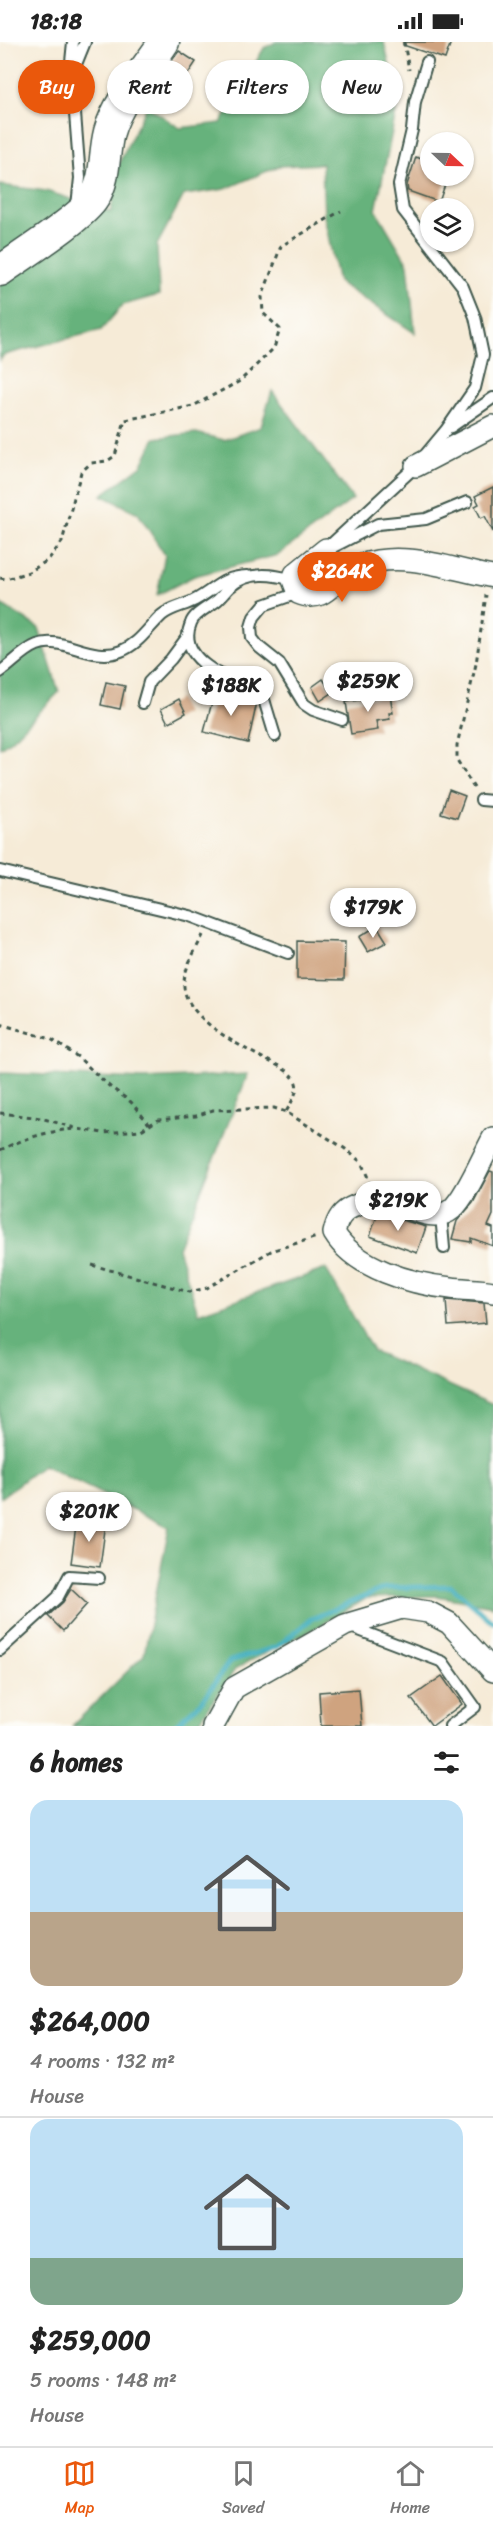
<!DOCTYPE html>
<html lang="en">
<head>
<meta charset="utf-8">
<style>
	:root { --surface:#fff; --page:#f6f6f6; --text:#222; --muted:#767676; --line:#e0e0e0; --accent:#ea580c }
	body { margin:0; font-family:Sriracha,sans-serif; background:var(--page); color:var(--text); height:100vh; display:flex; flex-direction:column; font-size:22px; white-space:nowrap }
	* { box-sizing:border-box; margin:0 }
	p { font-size:20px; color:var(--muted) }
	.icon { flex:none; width:33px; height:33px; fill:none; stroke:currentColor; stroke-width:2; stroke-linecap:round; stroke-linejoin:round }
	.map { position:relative; height:1684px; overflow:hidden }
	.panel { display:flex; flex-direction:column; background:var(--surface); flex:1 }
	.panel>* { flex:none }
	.top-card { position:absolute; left:18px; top:18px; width:458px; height:54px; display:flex; gap:12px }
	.needle { width:39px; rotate:112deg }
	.fabs { position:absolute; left:420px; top:90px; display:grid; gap:12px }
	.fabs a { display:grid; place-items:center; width:54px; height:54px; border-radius:50%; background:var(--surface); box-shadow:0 2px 4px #0004; font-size:30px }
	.price { position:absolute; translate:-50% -51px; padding:0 14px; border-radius:21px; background:#fff; color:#222; font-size:20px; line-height:39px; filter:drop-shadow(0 2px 3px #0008) }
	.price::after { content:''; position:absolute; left:50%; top:36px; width:18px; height:14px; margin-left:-9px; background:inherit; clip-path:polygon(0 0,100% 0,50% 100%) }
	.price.current { background:var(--accent); color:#fff }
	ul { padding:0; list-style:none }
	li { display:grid; align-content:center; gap:12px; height:318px; padding:0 30px }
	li+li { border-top:2px solid var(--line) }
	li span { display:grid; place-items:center; height:186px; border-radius:18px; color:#555 }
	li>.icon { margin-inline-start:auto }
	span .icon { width:108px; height:108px; fill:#fffc; stroke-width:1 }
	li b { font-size:26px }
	h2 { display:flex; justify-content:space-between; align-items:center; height:72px; padding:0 30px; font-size:26px }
	.pill { padding:0 21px; border-radius:27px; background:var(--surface); box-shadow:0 2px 4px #0004; font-size:21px; line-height:54px }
	.pill.current { background:var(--accent); color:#fff }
	.status { display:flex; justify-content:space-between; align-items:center; height:42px; padding:0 30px; background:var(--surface); direction:ltr }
	.status svg { height:16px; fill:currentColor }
	.dock { display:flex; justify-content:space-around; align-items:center; height:84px; border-top:2px solid var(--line); background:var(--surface); font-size:16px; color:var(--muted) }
	.dock a { display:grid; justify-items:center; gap:3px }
	.dock .current { color:var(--accent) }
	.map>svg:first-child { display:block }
	.forest { fill:#66b27c; stroke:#427858; stroke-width:1.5 }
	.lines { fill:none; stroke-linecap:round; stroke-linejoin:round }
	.stream { stroke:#40aebe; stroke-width:5 }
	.building { fill:#cfa37f }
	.lane-casing { stroke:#3f574c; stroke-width:14 }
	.street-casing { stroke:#3f574c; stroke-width:24 }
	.secondary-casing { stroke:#3f574c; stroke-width:33 }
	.path { stroke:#3f574c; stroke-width:3; stroke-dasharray:4.5 4.5; stroke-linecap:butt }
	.lane { stroke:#fff; stroke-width:10 }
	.street { stroke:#fff; stroke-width:21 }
	.secondary { stroke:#fff; stroke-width:30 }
</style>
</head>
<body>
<div class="status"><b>18:18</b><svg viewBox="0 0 49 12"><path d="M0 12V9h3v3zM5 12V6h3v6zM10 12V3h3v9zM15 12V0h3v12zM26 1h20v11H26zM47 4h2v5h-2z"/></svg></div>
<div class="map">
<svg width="493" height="1684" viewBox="0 0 493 1684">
	<rect width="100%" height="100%" fill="#fdfcf7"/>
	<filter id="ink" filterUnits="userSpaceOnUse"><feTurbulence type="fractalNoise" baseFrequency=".0167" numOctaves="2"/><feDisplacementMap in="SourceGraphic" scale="12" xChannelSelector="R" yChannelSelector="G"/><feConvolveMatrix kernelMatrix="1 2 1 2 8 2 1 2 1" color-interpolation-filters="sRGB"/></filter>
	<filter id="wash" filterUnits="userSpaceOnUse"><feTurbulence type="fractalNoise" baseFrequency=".008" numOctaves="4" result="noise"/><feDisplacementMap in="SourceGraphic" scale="24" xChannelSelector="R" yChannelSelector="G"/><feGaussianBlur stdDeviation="1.35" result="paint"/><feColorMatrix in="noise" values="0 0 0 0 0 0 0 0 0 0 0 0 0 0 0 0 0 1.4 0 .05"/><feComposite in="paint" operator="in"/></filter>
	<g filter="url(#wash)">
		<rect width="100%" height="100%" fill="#f6ebd7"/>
		<path class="forest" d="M276 0H384L398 60 376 168 408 222 415 291 338 240 324 174 322 122 279 124 225 147 184 153 157 203 159 253 123 263 101 288 4 313 0 318V143L46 149 111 170 118 123 147 64 180 86 221 81 264 6Z
			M272 349 353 457 278 513 194 534 157 553 165 513 138 471 102 453 142 423 155 396 196 391 224 398 261 385Z
			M1 562 39 586 59 650 16 694 0 706Z
			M0 1031 145 1037 248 1032 178 1206 198 1271 326 1227 373 1309 493 1363V1564L437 1554 367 1556 314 1587 236 1626 196 1684H72L144 1613 169 1485 43 1423 0 1456Z"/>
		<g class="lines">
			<path class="stream" d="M174 1684 202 1659 230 1619 277 1605 311 1577 385 1546 451 1544 493 1580"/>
		</g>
		<g id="blocks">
			<path class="building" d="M403 0H451L445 17 403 3Z
				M179 9 196 20 180 44 162 32Z
				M416 115 430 120V134H448L439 160 408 149 407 143Z
				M493 445V490L485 474 481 476 475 464 479 462 475 454Z
				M323 637 332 651 320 659 312 645Z
				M106 640 125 644 120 667 101 663Z
				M215 649 257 660 248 701 204 690Z
				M390 653 393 671H389L390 677 376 679 378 688 351 692 346 660Z
				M179 657 186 671 168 681 161 667Z
				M449 748 465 754 457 776 441 771Z
				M377 884 387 900 368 910 359 895Z
				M297 899 345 900 344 938 297 937Z
				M490 1129 493 1130V1173L488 1184 493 1186V1204L471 1196V1200L452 1197 457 1179 473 1161Z
				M378 1171 426 1185 417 1211 370 1194Z
				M446 1258 484 1261 486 1281 448 1284Z
				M77 1477 106 1480 100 1525 71 1521Z
				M71 1547 87 1562 63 1589 48 1574 63 1560Z
				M442 1634 462 1662 432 1684 411 1656Z
				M359 1647 362 1684H321L319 1650Z"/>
		</g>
	</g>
	<g filter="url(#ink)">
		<use href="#blocks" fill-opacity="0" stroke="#3f574c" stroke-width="1.5"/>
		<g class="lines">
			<g class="lane-casing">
				<path id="lane" d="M73 0 71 20 80 136 77 164
					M74 27 85 0
					M451 385 493 356
					M335 504 378 482 426 477 467 460
					M326 507 416 424 446 388 475 346 483 313 475 275 463 245 403 168 399 143 412 88 415 60 427 20
					M298 551 264 563 254 575 251 585 252 596 259 605 279 621 304 662 313 668 342 678
					M0 630C12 622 24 608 37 603 62 593 92 621 121 609 139 602 148 586 162 573 172 565 184 564 195 558 216 547 221 535 247 534
					M143 661 149 640 171 617 188 594
					M275 694 262 651C237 641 174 620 191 581 194 572 207 566 215 560 221 556 225 549 231 544 249 529 272 532 293 538
					M481 758 493 759
					M0 829 190 874 288 911
					M441 1173 444 1206
					M351 1585 443 1620 475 1665 450 1684
					M0 1608 58 1555 69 1534 99 1536"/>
			</g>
			<g class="street-casing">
				<path id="street" d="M416 424 493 384
					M326 507 295 532 293 538 298 551C328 564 334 532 361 523 404 508 450 527 493 535
					M493 1096C483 1114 466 1155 452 1167 432 1184 403 1160 382 1158 373 1158 363 1160 355 1164 342 1169 337 1177 334 1191 355 1226 411 1242 451 1246 465 1248 479 1247 493 1250
					M213 1684 234 1646 345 1583 402 1566 428 1570 449 1581 493 1629"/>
			</g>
			<g class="secondary-casing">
				<path id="secondary" d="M0 229C21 214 83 175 94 156 107 135 103 113 109 90 117 60 147 26 164 0"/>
			</g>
			<path class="path" d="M404 0 409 28
				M0 536 6 537 29 530 48 518 62 500 81 430 91 421 107 419 115 414 125 378 193 364 240 339 274 306 280 287 263 271 262 255 281 204 341 169
				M474 746 457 718V703L476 622 486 553
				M203 893C196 908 185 924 184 940 181 972 234 1001 259 1014 271 1021 291 1027 296 1041 299 1050 290 1062 286 1070L344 1106 361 1120 370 1140
				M0 982 51 997 78 1015 109 1044 131 1060 149 1082
				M0 1071 41 1076 78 1087 103 1091 141 1088 158 1078 196 1074 213 1068 274 1066 286 1070
				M0 1108C26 1096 47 1089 75 1087
				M92 1223 189 1250 207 1246 271 1209 317 1195"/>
			<use href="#lane" class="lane"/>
			<use href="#street" class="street"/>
			<use href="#secondary" class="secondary"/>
		</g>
	</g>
</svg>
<div class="fabs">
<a><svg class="needle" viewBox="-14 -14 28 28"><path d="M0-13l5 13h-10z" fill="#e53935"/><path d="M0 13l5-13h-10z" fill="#767676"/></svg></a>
<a><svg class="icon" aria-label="layers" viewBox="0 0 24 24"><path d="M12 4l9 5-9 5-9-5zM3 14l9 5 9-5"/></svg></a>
</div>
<b class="price current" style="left:342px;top:561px">$264K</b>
<b class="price" style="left:368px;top:671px">$259K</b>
<b class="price" style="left:231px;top:675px">$188K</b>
<b class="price" style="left:373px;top:897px">$179K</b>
<b class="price" style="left:398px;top:1190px">$219K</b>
<b class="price" style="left:89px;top:1501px">$201K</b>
<div class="top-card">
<a class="pill current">Buy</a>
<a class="pill">Rent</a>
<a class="pill">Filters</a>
<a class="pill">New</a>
</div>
</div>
<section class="panel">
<h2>6 homes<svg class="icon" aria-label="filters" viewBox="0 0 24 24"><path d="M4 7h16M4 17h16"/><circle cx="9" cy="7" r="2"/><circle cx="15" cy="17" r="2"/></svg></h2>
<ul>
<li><span style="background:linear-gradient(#bfe0f5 60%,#b9a48a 0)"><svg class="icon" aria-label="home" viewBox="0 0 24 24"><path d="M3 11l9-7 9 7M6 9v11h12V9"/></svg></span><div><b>$264,000</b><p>4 rooms · 132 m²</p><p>House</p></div></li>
<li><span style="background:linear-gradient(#bfe0f5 75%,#7fa58c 0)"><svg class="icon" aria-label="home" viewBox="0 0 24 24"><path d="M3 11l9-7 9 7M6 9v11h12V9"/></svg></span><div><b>$259,000</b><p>5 rooms · 148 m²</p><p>House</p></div></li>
</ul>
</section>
<nav class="dock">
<a class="current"><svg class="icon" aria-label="map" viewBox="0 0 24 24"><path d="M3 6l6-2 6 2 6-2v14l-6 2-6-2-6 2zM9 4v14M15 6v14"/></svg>Map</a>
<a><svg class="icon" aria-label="saved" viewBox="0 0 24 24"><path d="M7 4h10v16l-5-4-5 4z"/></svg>Saved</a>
<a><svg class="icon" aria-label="home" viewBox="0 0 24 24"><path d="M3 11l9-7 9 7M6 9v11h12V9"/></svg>Home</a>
</nav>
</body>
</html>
